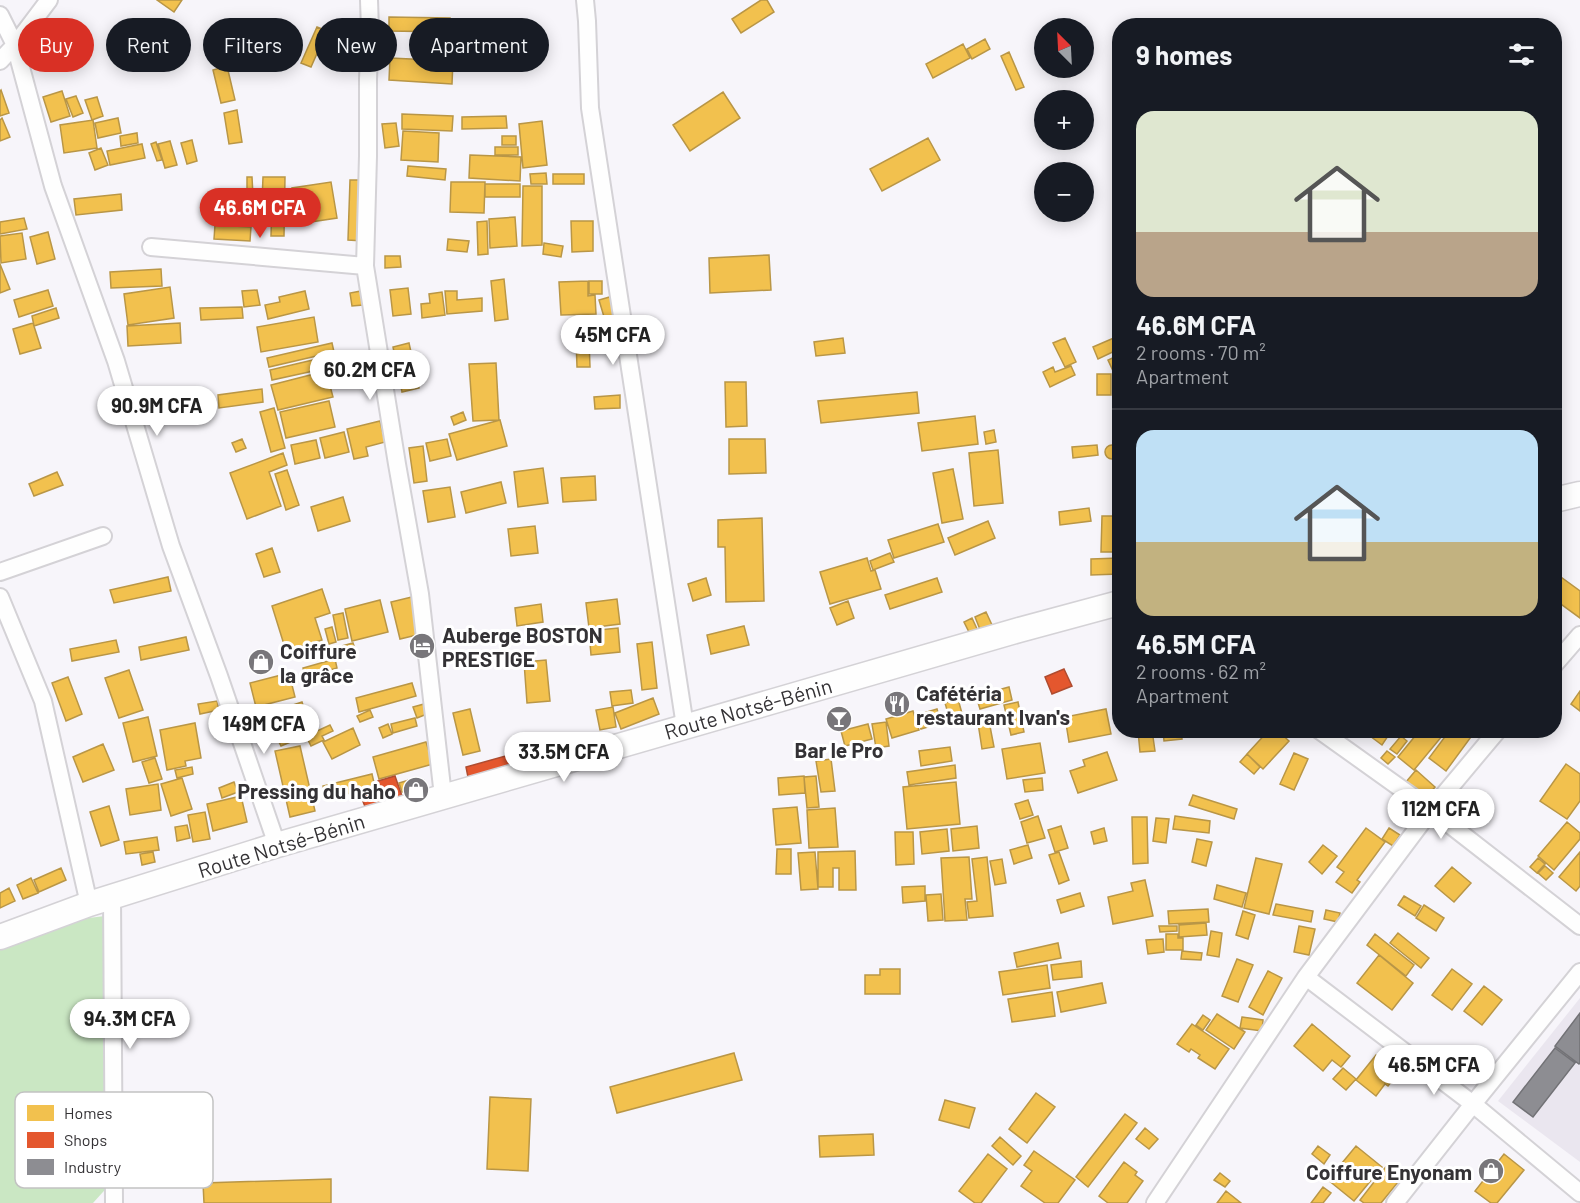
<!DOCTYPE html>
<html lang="en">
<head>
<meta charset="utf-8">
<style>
	:root { --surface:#171b24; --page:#20242c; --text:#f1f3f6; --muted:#9ea1a6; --line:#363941; --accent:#d93025 }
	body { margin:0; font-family:Barlow,sans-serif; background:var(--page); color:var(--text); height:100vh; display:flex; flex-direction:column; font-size:22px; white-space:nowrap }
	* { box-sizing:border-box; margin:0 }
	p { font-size:20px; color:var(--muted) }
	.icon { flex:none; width:33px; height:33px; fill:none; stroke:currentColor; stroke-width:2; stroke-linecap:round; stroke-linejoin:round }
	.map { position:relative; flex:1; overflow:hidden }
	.details { position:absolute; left:1112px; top:18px; width:450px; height:720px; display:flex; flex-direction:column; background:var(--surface); border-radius:24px; box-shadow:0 3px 15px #0003 }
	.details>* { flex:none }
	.banner { position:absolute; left:18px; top:18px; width:570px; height:54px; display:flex; gap:12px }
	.needle { width:39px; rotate:336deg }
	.buttons { position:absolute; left:1034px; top:18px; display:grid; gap:12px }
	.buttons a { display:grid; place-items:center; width:60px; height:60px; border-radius:50%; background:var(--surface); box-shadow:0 3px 15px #0003; font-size:30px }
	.price { position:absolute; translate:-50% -51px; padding:0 14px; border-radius:21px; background:#fff; color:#222; font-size:20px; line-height:39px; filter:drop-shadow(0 2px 3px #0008) }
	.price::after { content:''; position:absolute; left:50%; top:36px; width:18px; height:14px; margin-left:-9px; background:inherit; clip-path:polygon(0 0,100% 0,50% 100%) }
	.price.selected { background:var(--accent); color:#fff }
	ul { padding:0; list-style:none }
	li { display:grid; align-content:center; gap:12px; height:318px; padding:0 24px }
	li+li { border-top:2px solid var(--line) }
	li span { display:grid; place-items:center; height:186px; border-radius:18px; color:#555 }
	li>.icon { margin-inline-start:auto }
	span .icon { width:108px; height:108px; fill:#fffc; stroke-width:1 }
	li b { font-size:26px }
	h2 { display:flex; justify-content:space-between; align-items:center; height:72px; padding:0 24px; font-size:26px }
	.tag { padding:0 21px; border-radius:27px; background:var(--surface); box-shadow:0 3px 15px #0003; font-size:21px; line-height:54px }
	.tag.selected { background:var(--accent); color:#fff }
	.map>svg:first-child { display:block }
	.built { fill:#eae6ef }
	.green { fill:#cae7c3 }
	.homes { fill:#f2c14e; stroke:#b99646; stroke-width:1.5 }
	.shops { fill:#e4572e; stroke:#af4c30; stroke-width:1.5 }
	.industry { fill:#8d8d92; stroke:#727276; stroke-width:1.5 }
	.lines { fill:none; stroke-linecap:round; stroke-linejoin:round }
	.street-casing { stroke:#d4d2d6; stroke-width:20 }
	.secondary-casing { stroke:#d4d2d6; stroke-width:27 }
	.street { stroke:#fefefe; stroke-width:16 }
	.secondary { stroke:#fefefe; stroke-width:24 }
	.labels { text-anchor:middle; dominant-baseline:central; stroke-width:6; stroke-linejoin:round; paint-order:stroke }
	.poi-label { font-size:21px; font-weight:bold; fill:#343235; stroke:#fff; text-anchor:start }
	.street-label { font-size:21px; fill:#343235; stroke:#fff }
	.key { fill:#fff; stroke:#c2c2c2; stroke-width:1.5 }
	.key-label { font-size:16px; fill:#343235 }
</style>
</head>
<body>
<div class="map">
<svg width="1580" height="1203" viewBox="0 0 1580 1203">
	<rect width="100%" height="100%" fill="#f7f5fa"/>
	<path class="built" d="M1580 998V1162L1498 1101Z"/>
	<path class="green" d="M105 916 112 1182 93 1203H0V950L72 920Z"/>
	<path class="homes" d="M157 0H182L174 12Z
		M761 0H767L774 12 741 33 732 19Z
		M389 17 450 18 449 32 389 31Z
		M317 27 327 31 311 67 301 63Z
		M985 39 990 49 972 59 967 49Z
		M963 44 970 58 933 78 926 64Z
		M1009 52 1024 87 1016 90 1001 56Z
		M390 58 453 61 452 84 389 80Z
		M227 66 235 100 221 103 213 70Z
		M1 90 9 113 0 116V91Z
		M62 91 70 116 51 122 43 97Z
		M723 92 740 118 690 151 673 125Z
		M76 96 83 113 73 117 66 99Z
		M97 97 103 116 92 120 85 100Z
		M237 110 242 142 229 144 224 113Z
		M402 114 453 116 452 131 402 129Z
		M506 116 507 128 462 129V117Z
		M2 118 10 137 0 141V120Z
		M118 118 121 133 98 138 95 123Z
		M93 120 97 148 64 153 60 125Z
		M542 121 547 165 523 168 519 124Z
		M396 123 399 146 385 148 382 124Z
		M403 131 439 133 438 162 401 160Z
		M137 133 138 143 121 146 120 136Z
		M502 136H516V145H502Z
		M928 138 940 160 882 191 870 169Z
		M192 140 197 161 187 164 181 143Z
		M170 141 177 165 165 168 158 144Z
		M156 142 162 160 157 161 151 144Z
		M142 144 145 158 110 165 107 151Z
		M495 147H518V155H495Z
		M101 148 108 165 95 170 89 153Z
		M470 155 521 157 520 181 469 178Z
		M408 166 446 169 445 180 407 176Z
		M546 173 547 184H531L530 174Z
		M553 174H584V184H553Z
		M247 177H252L253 196H247Z
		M263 177H285L284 236H271L272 201H262Z
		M350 180H364L363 241 348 240Z
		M331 182 337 218 298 224 292 188Z
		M451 182H485L484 213 450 212Z
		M485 184H520V197H485Z
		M523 186H542V245L522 246Z
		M121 194 122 210 76 215 74 199Z
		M515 217 517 246 490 248 489 219Z
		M24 218 27 229 0 234V222Z
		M487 221 488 254 478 255 477 222Z
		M571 221H593V251L572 252Z
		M215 225 251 227 250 241 214 239Z
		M48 232 55 259 37 264 30 237Z
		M22 233 26 259 1 263 0 236Z
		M448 239 469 241 467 252 447 250Z
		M544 243 563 246 561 257 543 254Z
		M769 255 771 290 710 293 709 258Z
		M385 256H400L401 267 385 268Z
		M0 264 10 289 0 293Z
		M161 269 162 286 111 288 110 272Z
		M504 279 508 319 495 321 491 281Z
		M588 281V296L595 295 596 314 561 315 559 282Z
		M589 281H602V294H589Z
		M170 287 174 318 128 325 124 294Z
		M408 288 411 314 393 316 390 290Z
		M48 290 53 306 19 317 14 300Z
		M257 290 260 305 244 307 242 291Z
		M305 291 309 309 268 319 265 305 280 302 279 297Z
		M361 291 363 305 352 306 350 293Z
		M445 291H457V300L482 298V311L447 314Z
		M442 292 445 315 422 318 421 304 430 303 429 294Z
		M613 296 621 323 607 327 599 300Z
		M242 307 243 318 201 320 200 308Z
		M56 308 59 318 34 326 32 316Z
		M314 317 318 342 261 352 257 327Z
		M604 317 607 330 592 334 589 321Z
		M33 323 41 348 20 354 13 329Z
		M180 323 181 343 128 346 127 326Z
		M1116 337 1119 344V349L1098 359 1093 347Z
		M843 338 845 353 816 356 814 342Z
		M1065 338 1076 362 1065 367 1053 343Z
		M576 339H589L590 367H577Z
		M332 343 334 352 269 367 267 358Z
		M409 343 419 388 402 392 393 347Z
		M1119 355V371L1114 373 1108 360Z
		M330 356 332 367 272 380 270 370Z
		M496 363 499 420 473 421 469 364Z
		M1071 366 1075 375 1050 387 1043 372 1053 367 1055 372Z
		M326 371 333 397 278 410 271 385Z
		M1097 374H1111V395H1097Z
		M725 382H746L747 426 726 427Z
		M262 389 263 402 219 408 218 395Z
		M917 392 919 413 821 423 818 401Z
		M620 395V408L595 409 594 397Z
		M329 401 335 427 286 438 280 412Z
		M274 408 285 448 271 452 260 412Z
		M463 412 466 420 454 425 451 417Z
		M975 416 978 444 922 451 918 423Z
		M500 420 507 446 457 460 449 434Z
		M380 421 385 442 366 447 368 456 354 459 347 429Z
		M994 430 996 442 986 444 984 432Z
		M344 432 349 452 325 458 320 438Z
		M242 439 246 448 236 452 232 443Z
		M447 439 451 456 430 461 426 443Z
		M729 439H765L766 473 729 474Z
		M316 440 320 458 295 464 291 445Z
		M1097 445 1098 455 1073 458 1072 447Z
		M1105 452a7 7 0 1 1 14 0a7 7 0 1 1-14 0Z
		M423 446 427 481 414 483 409 448Z
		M998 450 1003 503 974 506 969 453Z
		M283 453 287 465 269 472 281 506 247 519 230 473Z
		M543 468 548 503 518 507 514 472Z
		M953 469 963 519 942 523 933 473Z
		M287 470 299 505 286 510 275 474Z
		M57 472 63 485 34 496 29 484Z
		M595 476 596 500 563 502 561 478Z
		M501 482 506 503 466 513 461 492Z
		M450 487 455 517 428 522 423 491Z
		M343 497 350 521 318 531 311 507Z
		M1089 508 1091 521 1060 525 1059 512Z
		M1102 516H1114L1113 552H1101Z
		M762 518 764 601 726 602 725 547H718V520Z
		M988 521 995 538 955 555 948 538Z
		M938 524 944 542 894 558 888 540Z
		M535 526 538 553 511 556 508 529Z
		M272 548 280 572 264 577 256 554Z
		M890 553 894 562 873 570 870 561Z
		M867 558 871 571 875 570 881 589 830 604 820 572Z
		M1119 558V574L1091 575V559Z
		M1554 572 1580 591V618L1554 599Z
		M168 577 171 591 114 603 110 590Z
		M706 578 711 595 693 601 688 584Z
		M937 578 942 592 890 609 885 595Z
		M322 589 330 613 315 618 322 640 286 651 272 606Z
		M412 597 421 634 400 639 391 602Z
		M617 599 620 624 589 628 586 603Z
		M380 600 388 632 352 641 345 609Z
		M848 601 854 618 837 625 830 608Z
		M541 604 543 622 517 626 515 608Z
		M986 612 993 627 981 632 975 617Z
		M343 613 348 638 338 640 333 615Z
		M972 618 978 631 970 634 964 622Z
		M744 626 749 645 711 654 707 635Z
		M332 627 336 642 329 644 325 629Z
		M618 628 620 652 591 655 589 631Z
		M186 637 189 650 141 660 139 647Z
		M116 640 119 652 72 661 70 649Z
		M652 642 657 688 642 690 637 644Z
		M353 643 356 651 340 655 338 647Z
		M335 659 337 668 305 677 303 668Z
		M546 660 550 701 527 703 524 662Z
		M129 670 143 710 119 718 105 678Z
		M289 673 295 697 256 707 250 683Z
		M68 677 82 714 66 721 52 683Z
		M412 683 416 696 359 712 356 698Z
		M1009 687 1012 700 980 709 976 696Z
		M631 690 633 703 612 706 610 692Z
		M1580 691V711L1571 704Z
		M653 698 659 714 621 729 615 713Z
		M958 699 963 717 950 720 945 703Z
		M217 701 219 710 200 714 198 704Z
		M302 702 308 720 297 724 290 706Z
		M1018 702 1024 732 1011 735 1004 705Z
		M424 704 427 714 417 718 413 707Z
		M613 707 616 727 600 730 596 710Z
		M470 709 480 751 463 755 453 713Z
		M937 709 941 723 921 729 917 715Z
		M1106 709 1111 734 1069 742 1065 717Z
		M370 710 373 717 360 722 357 716Z
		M913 711 919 730 892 738 886 719Z
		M148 717 157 756 133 762 123 723Z
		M415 718 417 726 393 733 391 724Z
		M989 721 994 747 982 749 978 723Z
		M886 722 889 746 876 748 872 724Z
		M195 723 201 758 185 761 186 766 167 770 160 730Z
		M388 724 392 734 383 738 379 728Z
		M868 724 872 739 845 746 841 731Z
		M309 725 312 733 281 746 277 738Z
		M330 725 333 731 322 736 324 740 311 746 306 736Z
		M353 728 360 745 332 759 323 742Z
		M1152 730 1155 751 1140 752 1138 731Z
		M1163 730H1181L1182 739 1164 741Z
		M1269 730H1277L1289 741 1263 769 1247 754Z
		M1362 730H1392L1382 745Z
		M1420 730H1447L1414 770 1398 757Z
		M1450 730H1476L1446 771 1429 758Z
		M1401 736 1407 741 1397 754 1390 749Z
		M426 742 433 764 379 779 373 757Z
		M1040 743 1045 773 1007 779 1002 749Z
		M103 744 114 770 83 782 73 757Z
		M300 746 315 811 290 817 275 751Z
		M950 747 952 761 921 766 919 751Z
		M1387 751 1395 757 1388 764 1381 758Z
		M1107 752 1117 780 1078 793 1070 771 1085 766 1083 760Z
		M1294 753 1308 759 1294 790 1280 784Z
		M1247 754 1260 767 1254 774 1240 762Z
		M155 758 162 779 149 783 142 762Z
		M831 759 835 791 821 792 816 761Z
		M1566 764 1580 774V801L1567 819 1540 801Z
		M955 765 956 778 909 785 907 772Z
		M192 767 193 774 177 778 175 770Z
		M1416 770 1435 787 1425 799 1406 782Z
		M372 774 375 787 326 799 323 786Z
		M804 776 805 793 779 795 778 778Z
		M816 776 819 807 807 808 804 777Z
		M182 778 192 809 171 816 161 784Z
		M416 778 419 787 402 792 399 783Z
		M1042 778 1043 790 1025 792 1023 780Z
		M234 782 238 792 222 798 219 788Z
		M956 782 960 824 907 829 903 787Z
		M158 784 161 810 130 815 126 789Z
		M1452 794 1466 810 1458 817 1444 802Z
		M1193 795 1237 809 1234 819 1189 805Z
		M241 796 247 822 213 831 207 804Z
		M1028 800 1033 815 1020 819 1015 804Z
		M109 806 119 840 101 846 90 812Z
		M797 807 801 843 776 845 773 809Z
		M835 808 838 847 809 848 807 810Z
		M205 812 210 839 193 842 188 815Z
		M1038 816 1045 838 1027 843 1021 822Z
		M1175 816 1210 821 1209 833 1173 829Z
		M1132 817H1147L1148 863 1133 864Z
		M1156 818 1169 819 1166 843 1153 841Z
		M1567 822 1580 833V839L1554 870 1538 856Z
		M187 825 190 838 177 841 175 827Z
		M977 826 979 848 953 851 951 829Z
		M1061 826 1068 848 1055 852 1048 830Z
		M1104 828 1107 841 1094 844 1091 832Z
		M1366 828 1385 842 1357 880 1360 882 1352 893 1336 882 1344 872 1337 867Z
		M1389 828 1400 835 1393 846 1382 839Z
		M947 829 949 851 922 854 920 832Z
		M895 832H913L914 864 896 865Z
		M157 837 159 850 126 854 124 842Z
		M1197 839 1212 842 1206 866 1192 862Z
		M1028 845 1032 858 1014 864 1010 850Z
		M1323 845 1337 856 1322 874 1309 862Z
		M777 849H791V874H776Z
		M855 851 856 890H839V868H833V887H818V852Z
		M153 852 155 862 142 865 140 854Z
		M815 852 818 889 801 890 798 853Z
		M1059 852 1069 880 1059 884 1049 855Z
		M1580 852V886L1576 891 1559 877Z
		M969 857 972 899H965L967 920 945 921 941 858Z
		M987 857 993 916 969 918 967 902 977 901 972 859Z
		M1256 858 1282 864 1269 914 1244 908Z
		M1538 858 1545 864 1537 873 1530 867Z
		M1002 859 1006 883 995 885 990 861Z
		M1545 866 1553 873 1546 880 1538 873Z
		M1452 867 1471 883 1454 902 1435 886Z
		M61 868 66 880 39 892 34 880Z
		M31 878 38 893 23 899 17 885Z
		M1145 880 1153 916 1113 924 1108 897 1133 891 1131 883Z
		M1217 885 1246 893 1242 907 1214 899Z
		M925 886V901L903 903 902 887Z
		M9 888 15 901 0 908V893Z
		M1080 893 1084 906 1061 913 1057 900Z
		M941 894 943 920 928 921 926 895Z
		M1404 896 1421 906 1415 916 1398 905Z
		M1276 904 1313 911 1311 922 1273 915Z
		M1424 905 1444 918 1436 931 1416 918Z
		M1208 909 1209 922 1169 924 1168 911Z
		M1326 910 1340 913 1338 922 1324 919Z
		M1243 911 1255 915 1248 939 1236 935Z
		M1206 923 1207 935 1179 937V925Z
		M1159 926H1177V931L1160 932Z
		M1299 926 1315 929 1309 955 1294 952Z
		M1211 931 1222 933 1219 957 1207 955Z
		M1398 933 1429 958 1421 968 1390 943Z
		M1166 934H1178V938H1183V950H1166Z
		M1375 934 1414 965 1406 976 1367 945Z
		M1163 939 1164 952 1148 954 1146 940Z
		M1058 943 1061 958 1017 967 1014 953Z
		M1182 951 1202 953 1201 960 1181 959Z
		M1379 955 1413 983 1392 1010 1357 983Z
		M1237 959 1253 965 1238 1002 1222 996Z
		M1081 961 1082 977 1053 980 1051 965Z
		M1047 965 1050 988 1003 995 999 972Z
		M880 969H900V994H865V975H880Z
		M1452 969 1472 984 1452 1010 1432 995Z
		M1268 971 1282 978 1263 1015 1249 1007Z
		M1102 983 1106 1003 1061 1012 1057 992Z
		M1484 986 1502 1000 1482 1025 1464 1011Z
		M1052 992 1055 1016 1012 1022 1008 999Z
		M1217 1014 1245 1032 1234 1049 1206 1030Z
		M1203 1015 1210 1020 1203 1030 1196 1025Z
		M1242 1017 1263 1020 1262 1031 1240 1028Z
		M1192 1024 1229 1049 1215 1069 1198 1058 1200 1055 1191 1049 1189 1052 1177 1044Z
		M1312 1024 1350 1056 1341 1067 1332 1060 1323 1071 1294 1046Z
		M734 1053 742 1080 617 1113 610 1087Z
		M1376 1055 1396 1070 1393 1075 1395 1077 1388 1086 1385 1084 1376 1096 1356 1080Z
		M1343 1068 1356 1079 1346 1090 1333 1079Z
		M1036 1093 1055 1107 1027 1143 1009 1129Z
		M490 1097 531 1099 528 1171 487 1169Z
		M945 1100 975 1108 969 1128 939 1120Z
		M1125 1114 1137 1123 1088 1187 1076 1177Z
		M1145 1128 1158 1139 1149 1149 1136 1139Z
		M873 1134 874 1155 820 1157 819 1136Z
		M1000 1137 1021 1156 1013 1165 992 1146Z
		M1318 1146 1330 1155 1324 1164 1312 1154Z
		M1356 1146 1382 1167 1354 1201 1328 1180Z
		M1034 1151 1075 1180 1058 1203H1045L1021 1186 1032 1171 1024 1165Z
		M988 1154 1007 1169 981 1203H975L959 1191Z
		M1504 1154 1524 1170 1497 1203H1491L1475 1191Z
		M1124 1162 1137 1172 1135 1175 1143 1181 1127 1203H1108L1099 1196Z
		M1388 1164 1403 1176 1381 1203H1364L1360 1200Z
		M1220 1173 1230 1181 1225 1187 1214 1180Z
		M331 1179V1203H204L203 1183Z
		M1323 1187 1331 1193 1323 1203H1311Z
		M1226 1191 1241 1203H1217Z"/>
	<path class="shops" d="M1064 669 1072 686 1052 694 1045 677Z
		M513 754 515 763 468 777 466 767Z
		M395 776 402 796 385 802 378 781Z
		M376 788 382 803 366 809 360 794Z"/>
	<path class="industry" d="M1580 1013V1063L1579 1064 1555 1046Z
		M1555 1048 1575 1063 1533 1117 1513 1102Z"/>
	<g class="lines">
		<g class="street-casing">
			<path id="street" d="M369 0 370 30 368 79V156L365 266 397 464 420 594 443 796
				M585 0 587 21 590 108 685 726
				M0 15 15 45 53 186 116 361 171 546 219 676 277 845
				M0 61 15 45 49 0
				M151 247 365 266
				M0 572 103 536
				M0 597 43 701 89 904
				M1554 665 1580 635
				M1319 730 1431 810 1580 926
				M112 897 114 1203
				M1306 977 1473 1104 1580 1193
				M1155 1203 1306 977 1431 810 1498 730
				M1395 1203 1473 1104 1580 972"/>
		</g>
		<g class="secondary-casing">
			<path id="secondary" d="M1554 500 1580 494
				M0 937 89 904 277 845 1019 630 1119 603"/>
		</g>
		<use href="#street" class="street"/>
		<use href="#secondary" class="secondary"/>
	</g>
	<defs>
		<g id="hotel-disc" transform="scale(1.35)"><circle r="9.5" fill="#78767a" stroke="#fff"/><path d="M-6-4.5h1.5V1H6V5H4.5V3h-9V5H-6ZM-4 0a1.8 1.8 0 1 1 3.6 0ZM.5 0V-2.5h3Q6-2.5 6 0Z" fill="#fff"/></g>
		<g id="shop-disc" transform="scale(1.35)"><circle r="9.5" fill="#78767a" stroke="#fff"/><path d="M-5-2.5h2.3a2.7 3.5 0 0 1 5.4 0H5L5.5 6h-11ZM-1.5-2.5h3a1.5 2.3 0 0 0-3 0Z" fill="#fff"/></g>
		<g id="restaurant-disc" transform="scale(1.35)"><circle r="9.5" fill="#78767a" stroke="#fff"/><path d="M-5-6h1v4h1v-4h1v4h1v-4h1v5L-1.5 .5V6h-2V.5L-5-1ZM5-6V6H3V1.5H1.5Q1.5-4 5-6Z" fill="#fff"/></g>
		<g id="bar-disc" transform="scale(1.35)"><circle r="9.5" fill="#78767a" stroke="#fff"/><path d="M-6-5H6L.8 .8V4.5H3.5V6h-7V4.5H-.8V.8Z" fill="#fff"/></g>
	</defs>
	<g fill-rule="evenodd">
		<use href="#hotel-disc" x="422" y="646"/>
		<use href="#shop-disc" x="261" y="662"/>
		<use href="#restaurant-disc" x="897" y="704"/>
		<use href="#bar-disc" x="839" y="719"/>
		<use href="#shop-disc" x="416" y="790"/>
		<use href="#shop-disc" x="1491" y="1171"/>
	</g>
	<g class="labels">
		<g class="poi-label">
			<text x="442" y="634">Auberge BOSTON<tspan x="442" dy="24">PRESTIGE</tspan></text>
			<text x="280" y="650">Coiffure<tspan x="280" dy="24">la grâce</tspan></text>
			<text x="916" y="692">Cafétéria<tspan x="916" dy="24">restaurant Ivan's</tspan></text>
			<text x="839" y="749" text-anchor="middle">Bar le Pro</text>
			<text x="396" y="790" text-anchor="end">Pressing du haho</text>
			<text x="1472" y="1171" text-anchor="end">Coiffure Enyonam</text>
		</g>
		<g class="street-label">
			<text transform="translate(748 708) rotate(-16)">Route Notsé-Bénin</text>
			<text transform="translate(281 845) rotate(-17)">Route Notsé-Bénin</text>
		</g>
	</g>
	<rect x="15" y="1092" width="198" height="96" rx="9" class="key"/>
	<rect x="27" y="1105" width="27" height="16" fill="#f2c14e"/>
	<rect x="27" y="1132" width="27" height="16" fill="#e4572e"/>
	<rect x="27" y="1159" width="27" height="16" fill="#8d8d92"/>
	<g class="key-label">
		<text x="64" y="1119">Homes</text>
		<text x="64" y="1146">Shops</text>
		<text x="64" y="1173">Industry</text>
	</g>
</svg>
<div class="buttons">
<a><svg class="needle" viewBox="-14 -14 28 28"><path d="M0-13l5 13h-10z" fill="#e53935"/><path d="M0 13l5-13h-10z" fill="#9ea1a6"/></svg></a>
<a>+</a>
<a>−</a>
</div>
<b class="price selected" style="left:260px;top:239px">46.6M CFA</b>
<b class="price" style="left:613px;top:366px">45M CFA</b>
<b class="price" style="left:370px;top:401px">60.2M CFA</b>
<b class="price" style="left:157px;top:437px">90.9M CFA</b>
<b class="price" style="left:264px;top:755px">149M CFA</b>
<b class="price" style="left:564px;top:783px">33.5M CFA</b>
<b class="price" style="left:1441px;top:840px">112M CFA</b>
<b class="price" style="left:130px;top:1050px">94.3M CFA</b>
<b class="price" style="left:1434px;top:1096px">46.5M CFA</b>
<div class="banner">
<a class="tag selected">Buy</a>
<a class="tag">Rent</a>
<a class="tag">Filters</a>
<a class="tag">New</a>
<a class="tag">Apartment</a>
</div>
<section class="details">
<h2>9 homes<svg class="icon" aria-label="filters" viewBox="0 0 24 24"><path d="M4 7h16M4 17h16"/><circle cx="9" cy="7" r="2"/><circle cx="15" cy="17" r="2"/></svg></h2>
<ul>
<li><span style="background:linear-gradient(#dfe7d0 65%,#b9a48a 0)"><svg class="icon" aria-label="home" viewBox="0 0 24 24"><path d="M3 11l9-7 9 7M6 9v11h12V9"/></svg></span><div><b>46.6M CFA</b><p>2 rooms · 70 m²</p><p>Apartment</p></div></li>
<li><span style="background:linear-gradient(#bfe0f5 60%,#c2b280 0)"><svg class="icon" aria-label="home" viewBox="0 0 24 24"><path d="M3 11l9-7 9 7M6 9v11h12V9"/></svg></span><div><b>46.5M CFA</b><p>2 rooms · 62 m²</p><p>Apartment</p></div></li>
</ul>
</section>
</div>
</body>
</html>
